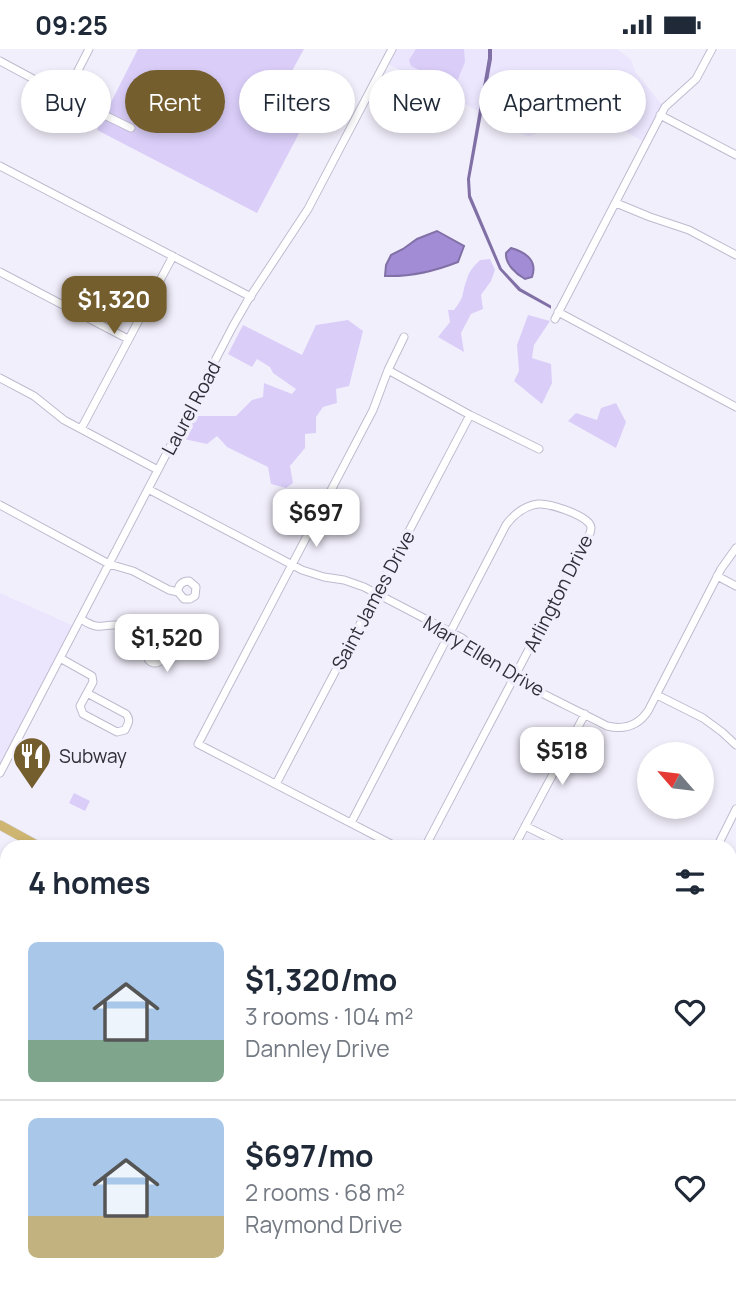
<!DOCTYPE html>
<html lang="en">
<head>
<meta charset="utf-8">
<style>
	:root { --surface:#fff; --page:#f6f6f7; --text:#1f2937; --muted:#747a83; --line:#e0e1e3; --accent:#755e2e }
	body { margin:0; font-family:Manrope,sans-serif; background:var(--page); color:var(--text); height:100vh; display:flex; flex-direction:column; font-size:26px; white-space:nowrap }
	* { box-sizing:border-box; margin:0 }
	p { font-size:23px; color:var(--muted) }
	.icon { flex:none; width:38px; height:38px; fill:none; stroke:currentColor; stroke-width:2; stroke-linecap:round; stroke-linejoin:round }
	.map { position:relative; flex:1; overflow:hidden }
	.details { position:absolute; left:0px; top:791px; width:737px; height:450px; display:flex; flex-direction:column; background:var(--surface); border-radius:21px 21px 0 0; box-shadow:0 4px 10px #0003 }
	.details>* { flex:none }
	.guide { position:absolute; left:21px; top:21px; width:695px; height:63px; display:flex; gap:14px }
	.needle { width:46px; rotate:298deg }
	.tools { position:absolute; left:637px; top:693px; display:grid; gap:14px }
	.tools a { display:grid; place-items:center; width:77px; height:77px; border-radius:50%; background:var(--surface); box-shadow:0 4px 10px #0003; font-size:35px }
	.price { position:absolute; translate:-50% -60px; padding:0 16px; border-radius:14px; background:#fff; color:#222; font-size:23px; line-height:46px; filter:drop-shadow(0 2px 4px #0008) }
	.price::after { content:''; position:absolute; left:50%; top:42px; width:21px; height:16px; margin-left:-10px; background:inherit; clip-path:polygon(0 0,100% 0,50% 100%) }
	.price.active { background:var(--accent); color:#fff }
	ul { padding:0; list-style:none }
	li { display:flex; align-items:center; gap:21px; height:175px; padding:0 28px }
	li+li { border-top:2px solid var(--line) }
	li span { display:grid; place-items:center; flex:none; width:196px; height:140px; border-radius:10px; color:#555 }
	li>.icon { margin-inline-start:auto }
	span .icon { width:84px; height:84px; fill:#fffc; stroke-width:1 }
	li b { font-size:30px }
	h2 { display:flex; justify-content:space-between; align-items:center; height:84px; padding:0 28px; font-size:30px }
	.chip { padding:0 24px; border-radius:32px; background:var(--surface); box-shadow:0 4px 10px #0003; font-size:24px; line-height:63px }
	.chip.active { background:var(--accent); color:#fff }
	.status { display:flex; justify-content:space-between; align-items:center; height:49px; padding:0 35px; background:var(--surface); direction:ltr }
	.status svg { height:19px; fill:currentColor }
	.map>svg:first-child { display:block }
	.built { fill:#ebe5fd }
	.green { fill:#dacef9 }
	.water { fill:#a28cd5; stroke:#8070a6; stroke-width:2 }
	.lines { fill:none; stroke-linecap:round; stroke-linejoin:round }
	.stream { stroke:#8070a6; stroke-width:2 }
	.minor-casing { stroke:#bfbacf; stroke-width:9 }
	.major-casing { stroke:#d1d1d3; stroke-width:10 }
	.minor { stroke:#fff; stroke-width:7 }
	.major { stroke:#ceb571; stroke-width:9 }
	.labels { text-anchor:middle; dominant-baseline:central; stroke-width:7; stroke-linejoin:round; paint-order:stroke }
	.street-label { font-size:19px; fill:#302e37; stroke:#f2effc }
	.poi-label { font-size:19px; fill:#302e37; stroke:#f2effc; text-anchor:start }
</style>
</head>
<body>
<div class="status"><b>09:25</b><svg viewBox="0 0 49 12"><path d="M0 12V9h3v3zM5 12V6h3v6zM10 12V3h3v9zM15 12V0h3v12zM26 1h20v11H26zM47 4h2v5h-2z"/></svg></div>
<div class="map">
<svg width="736" height="1240" viewBox="0 0 736 1240">
	<rect width="100%" height="100%" fill="#f2effc"/>
	<path class="built" d="M396 0H617L631 11 636 24 663 57 644 93 604 70 592 74 571 72 562 74 528 88 388 15Z
		M0 544 76 578 0 724Z"/>
	<path class="green" d="M138 0H304L274 55 305 73 257 164 97 81Z
		M416 0H464L465 13 456 35 445 34 411 17 409 11Z
		M490 210 495 221 491 232 481 246 483 260 471 265 461 284 464 303 438 288 450 273 448 261H454C466 246 461 245 467 230 469 222 475 216 480 211Z
		M528 266 550 272 534 296 532 309 551 315 552 334 542 355 514 332 519 322 517 296Z
		M348 271 363 282 349 337 336 340 337 354 323 358 316 368V384L305 385V399L290 417 293 434 286 439 271 435 268 418 227 398 217 387 207 395 184 390 196 367H236L252 351 263 348 264 334 292 345 296 340 273 324 270 318 257 310 252 318 228 305 243 276 302 306 316 276Z
		M616 354 626 373 616 399 568 372 576 364 597 371 601 359Z
		M74 744 90 752 85 762 69 754Z
		M730 838 736 841V888L730 886Z
		M21 1234H364L360 1240H15Z
		M426 1234H512L523 1240H422Z
		M668 1234H704L701 1240H660Z"/>
	<path class="water" d="M489 0H491V10L469 130 470 147 501 220 520 240 550 257V258L519 241 500 220 469 148 468 130 489 9Z
		M437 182 464 197 458 213C435 222 410 228 385 227L386 216 391 206 403 200 417 190Z
		M511 199C525 203 538 211 532 228L525 230C516 225 505 215 506 204Z
		M566 1234H618L611 1240H570Z"/>
	<g class="lines">
		<path class="stream" d="M480 65 484 40"/>
		<g class="minor-casing">
			<path id="minor" d="M0 12 65 47 131 79
				M65 47 89 0
				M660 66 736 106
				M0 117 251 248
				M616 154 650 168 689 181 736 206
				M0 223 128 290
				M558 263 736 358
				M555 270 665 58 696 30 712 0
				M388 321 470 366 539 400
				M0 329 34 347 64 371 158 421
				M81 380 173 207
				M148 440 302 521 324 528 344 531 364 538 462 589C476 599 485 612 500 621 534 642 571 658 607 677 624 681 638 677 648 662L721 520 736 499
				M0 456 109 515 133 522 169 541 178 543 184 550H190L195 547 196 538 189 532C182 532 178 536 178 543
				M717 527 736 537
				M81 570C86 573 90 576 96 577 102 578 107 576 113 576 128 575 145 586 150 599
				M147 606a8 8 0 1 1 16 0a8 8 0 1 1-16 0Z
				M60 609 92 627 93 633 87 644
				M87 644 126 665C131 671 128 675 125 681L117 683 83 665 80 657Z
				M657 646 703 669 722 683 736 696
				M0 724 233 277 248 251 308 160 392 0
				M276 735 470 366
				M351 774 506 476C514 465 524 457 538 455 550 454 581 465 589 474 592 478 591 480 590 484L425 798
				M525 777 568 798
				M397 798 198 695 373 361 388 321 404 288
				M514 798 585 665
				M717 798 736 760
				M0 1016 7 1000
				M0 1025 7 1028
				M0 1073 7 1071
				M0 1203 7 1196
				M730 1214 736 1202
				M101 1240 104 1234
				M230 1240 231 1234
				M716 1240 719 1234"/>
		</g>
		<g class="major-casing">
			<path id="major" d="M0 776 40 798
				M730 1170 736 1174"/>
		</g>
		<use href="#minor" class="minor"/>
		<use href="#major" class="major"/>
	</g>
	<defs>
		<g id="restaurant-pin" transform="scale(2.0125)"><path d="M0 17L-7.5 6A9.5 9.5 0 1 1 7.5 6Z" fill="#755e2e" stroke="#f2effc"/><path d="M-5-6h1v4h1v-4h1v4h1v-4h1v5L-1.5 .5V6h-2V.5L-5-1ZM5-6V6H3V1.5H1.5Q1.5-4 5-6Z" fill="#fff"/></g>
	</defs>
	<g fill-rule="evenodd">
		<use href="#restaurant-pin" x="32" y="707"/>
	</g>
	<g class="labels">
		<g class="street-label">
			<text transform="translate(191 359) rotate(-62)">Laurel Road</text>
			<text transform="translate(558 544) rotate(-63)">Arlington Drive</text>
			<text transform="translate(373 551) rotate(-62)">Saint James Drive</text>
			<text transform="translate(484 607) rotate(31)">Mary Ellen Drive</text>
		</g>
		<g class="poi-label">
			<text x="59" y="707">Subway</text>
		</g>
	</g>
</svg>
<div class="tools">
<a><svg class="needle" viewBox="-14 -14 28 28"><path d="M0-13l5 13h-10z" fill="#e53935"/><path d="M0 13l5-13h-10z" fill="#747a83"/></svg></a>
</div>
<b class="price active" style="left:114px;top:287px">$1,320</b>
<b class="price" style="left:316px;top:500px">$697</b>
<b class="price" style="left:167px;top:625px">$1,520</b>
<b class="price" style="left:562px;top:738px">$518</b>
<div class="guide">
<a class="chip">Buy</a>
<a class="chip active">Rent</a>
<a class="chip">Filters</a>
<a class="chip">New</a>
<a class="chip">Apartment</a>
</div>
<section class="details">
<h2>4 homes<svg class="icon" aria-label="filters" viewBox="0 0 24 24"><path d="M4 7h16M4 17h16"/><circle cx="9" cy="7" r="2"/><circle cx="15" cy="17" r="2"/></svg></h2>
<ul>
<li><span style="background:linear-gradient(#a9c7e8 70%,#7fa58c 0)"><svg class="icon" aria-label="home" viewBox="0 0 24 24"><path d="M3 11l9-7 9 7M6 9v11h12V9"/></svg></span><div><b>$1,320/mo</b><p>3 rooms · 104 m²</p><p>Dannley Drive</p></div><svg class="icon" aria-label="heart" viewBox="0 0 24 24"><path d="M12 20l-8-8c-3-5 5-10 8-4 3-6 11-1 8 4z"/></svg></li>
<li><span style="background:linear-gradient(#a9c7e8 70%,#c2b280 0)"><svg class="icon" aria-label="home" viewBox="0 0 24 24"><path d="M3 11l9-7 9 7M6 9v11h12V9"/></svg></span><div><b>$697/mo</b><p>2 rooms · 68 m²</p><p>Raymond Drive</p></div><svg class="icon" aria-label="heart" viewBox="0 0 24 24"><path d="M12 20l-8-8c-3-5 5-10 8-4 3-6 11-1 8 4z"/></svg></li>
</ul>
</section>
</div>
</body>
</html>
